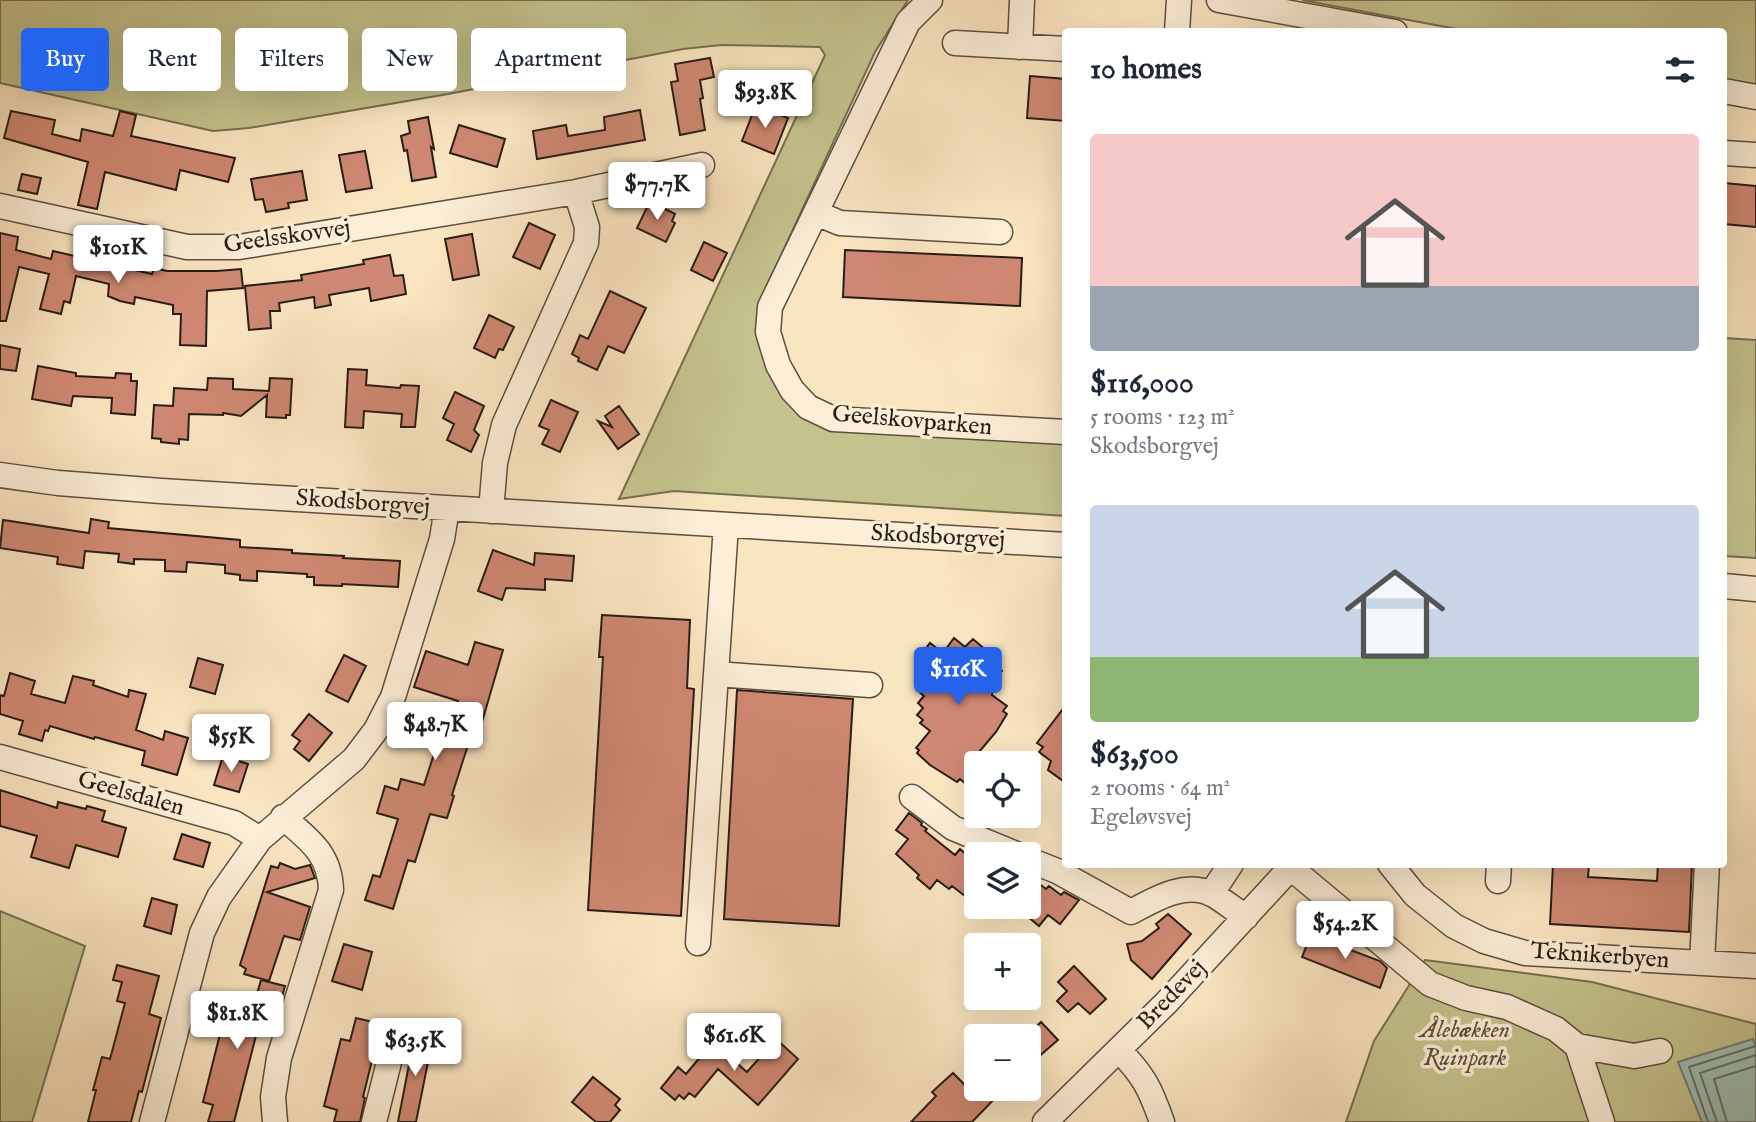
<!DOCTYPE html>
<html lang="en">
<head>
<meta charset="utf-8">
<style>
	:root { --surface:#fff; --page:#f2f2f3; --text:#1f2937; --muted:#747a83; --accent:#2563eb }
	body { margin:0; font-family:"IM FELL English",serif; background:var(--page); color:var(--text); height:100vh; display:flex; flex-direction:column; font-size:26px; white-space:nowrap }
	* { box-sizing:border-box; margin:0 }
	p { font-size:23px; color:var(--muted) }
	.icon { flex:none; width:38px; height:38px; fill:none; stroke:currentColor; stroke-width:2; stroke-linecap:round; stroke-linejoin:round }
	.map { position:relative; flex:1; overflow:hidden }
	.details { position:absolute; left:1062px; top:28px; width:665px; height:840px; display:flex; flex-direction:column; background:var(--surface); border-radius:7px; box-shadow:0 7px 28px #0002 }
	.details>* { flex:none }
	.top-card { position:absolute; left:21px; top:28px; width:665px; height:63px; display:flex; gap:14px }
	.controls { position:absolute; left:964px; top:751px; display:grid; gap:14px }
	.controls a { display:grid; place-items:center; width:77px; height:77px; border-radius:7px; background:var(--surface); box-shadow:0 7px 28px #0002; font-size:35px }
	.price { position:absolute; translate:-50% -60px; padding:0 16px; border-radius:7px; background:#fff; color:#222; font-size:23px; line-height:46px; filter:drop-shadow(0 2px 4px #0008) }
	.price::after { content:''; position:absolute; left:50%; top:42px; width:21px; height:16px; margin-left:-10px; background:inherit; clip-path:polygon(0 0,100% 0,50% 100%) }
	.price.selected { background:var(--accent); color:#fff }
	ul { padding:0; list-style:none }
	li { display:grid; align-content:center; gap:14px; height:371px; padding:0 28px }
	li span { display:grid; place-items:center; height:217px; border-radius:7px; color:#555 }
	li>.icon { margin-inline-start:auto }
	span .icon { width:126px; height:126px; fill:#fffc; stroke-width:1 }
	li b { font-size:30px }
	h2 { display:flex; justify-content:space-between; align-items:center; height:84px; padding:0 28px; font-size:30px }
	.pill { padding:0 24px; border-radius:7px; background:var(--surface); box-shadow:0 7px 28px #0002; font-size:24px; line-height:63px }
	.pill.selected { background:var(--accent); color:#fff }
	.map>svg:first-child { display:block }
	.green { fill:#c4c38e; stroke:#767052; stroke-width:2 }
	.water { fill:#9ebfb6; stroke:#6f7e76; stroke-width:2 }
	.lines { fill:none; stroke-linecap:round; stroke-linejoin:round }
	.shore { stroke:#646e66; stroke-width:2 }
	.building { fill:#cf8873; stroke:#291d17; stroke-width:2 }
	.minor-casing { stroke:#5d4f42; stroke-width:27 }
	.minor { stroke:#fceed7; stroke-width:24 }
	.labels { text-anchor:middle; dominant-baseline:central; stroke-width:7; stroke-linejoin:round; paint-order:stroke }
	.street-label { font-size:24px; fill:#291d17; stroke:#fceed7 }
	.park-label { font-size:24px; font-style:italic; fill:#584f3b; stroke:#fceed7 }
</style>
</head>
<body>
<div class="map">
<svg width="1756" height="1122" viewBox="0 0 1756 1122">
	<rect width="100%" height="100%" fill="#fae5c1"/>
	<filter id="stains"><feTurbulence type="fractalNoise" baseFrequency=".00286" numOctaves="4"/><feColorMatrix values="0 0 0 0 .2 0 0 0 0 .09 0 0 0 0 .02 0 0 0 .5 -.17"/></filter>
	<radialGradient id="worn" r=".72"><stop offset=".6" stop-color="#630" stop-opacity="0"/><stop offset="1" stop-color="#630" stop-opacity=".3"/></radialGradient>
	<path class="green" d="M0 0H908L875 52 759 303 801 413 1066 440V516L674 491 619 499 825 55 820 47 721 45 683 49 448 94 249 128 213 131 0 83Z
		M1302 0H1756V87L1724 81V32L1467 31Z
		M1724 338 1756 340V558L1724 556Z
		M0 911 85 946 32 1122H0Z
		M1425 960 1592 982 1756 1024V1122H1346L1374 1041Z"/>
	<path class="water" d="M1753 1039 1756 1047V1122H1702L1678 1062Z"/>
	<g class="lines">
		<path class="shore" d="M1708 1122 1689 1067 1756 1046
			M1717 1122 1700 1073 1756 1055
			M1727 1122 1714 1079 1756 1066"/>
	</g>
	<path class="building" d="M710 58 714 77 700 80 703 98 700 99 705 130 680 135 671 82 678 81 675 64Z
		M1030 76 1066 79V121L1027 118Z
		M756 105 788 118 774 154 742 141Z
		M640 110 645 140 537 159 533 131 566 125 568 136 605 130 604 117Z
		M11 111 55 120 52 134 80 141 82 129 113 136 120 111 136 115 131 136 235 158 228 182 180 170 176 190 105 172 97 209 78 205 88 162 4 138Z
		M428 117 434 149 431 147 436 177 412 181 407 150 404 151 401 136 410 133 408 121Z
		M459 125 505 139 497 167 450 153Z
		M365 151 372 188 346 192 339 155Z
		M302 171 307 200 288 203 289 208 266 212 263 199 255 200 251 179Z
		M22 174 41 178 37 194 18 190Z
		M1724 183 1756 186V227L1724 224Z
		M650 201 675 214 672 221 675 223 666 242 637 228Z
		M529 223 555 235 540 269 513 257Z
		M0 233 18 237 16 250 51 259 53 251 152 274 154 268 167 271H217L241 269 243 288 207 291 206 346 180 345 181 314H173V305L135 297 134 304 120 301 108 296 109 284 76 276 70 303 64 301 61 314 40 309 49 274 19 267 6 321H0Z
		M472 234 479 275 453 280 445 239Z
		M704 242 727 253 713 281 691 270Z
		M845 250 1022 258 1020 306 843 297Z
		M390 255 394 276 403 275 406 294 371 301 369 288 329 295 331 305 315 308 314 297 279 303 280 311H270L271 328 249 330 245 286 302 280 301 275 364 264 363 260Z
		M610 291 646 308 624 353 608 346 597 370 578 361 579 358 572 354 580 335 588 339Z
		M489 315 514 327 503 350 499 349 495 358 474 348Z
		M0 345 20 349 16 371 0 369Z
		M38 366 76 373V376L115 378 116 373 131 374V381H137L135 415 111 413 112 398 73 396 71 406 32 399Z
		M348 369 367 370 366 385 400 388 401 385 419 386 415 427H401L402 414 364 411 363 428 345 427Z
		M208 378 233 379V389L269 391 270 378 292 379 290 415H286V418L266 417 267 395 241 416 223 413V415L189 414 188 440 179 439V444L161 442V439L152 438 154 405 173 406 174 388 207 390Z
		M455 392 484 406 474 430 479 435 471 452 447 440 454 424 443 418Z
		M551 400 578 412 560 452 542 444 549 430 539 426Z
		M619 406 639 434 618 449 598 421 612 427 605 416Z
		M91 519 109 522 108 528 240 540V547L292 550V553L344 556 343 558 400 561 398 587 342 584V586L314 585V577H307V574L257 571V581L240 580V575L225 573V565L187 562 186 572 165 571V560L134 559V564L118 562 119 554 85 551 83 568 57 564 58 557 0 548 3 520 89 533Z
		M493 550 534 565 535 553 574 556 572 581 545 579V590L506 588 502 600 478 591Z
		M602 615 690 620 687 688 694 689 681 916 588 910 603 657H599Z
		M954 638 965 647 973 639 994 657 990 661 1002 671 994 681 992 695 1007 706 1003 711 1007 714 996 732 973 759 978 763 976 772 966 784 960 779 957 782 930 765 917 753 919 750 916 748 930 731 920 723 923 720 917 715 923 708 918 703 924 696 918 691 925 683 919 679 925 671 919 667 926 659 921 655 930 643 943 653Z
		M475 642 503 650 482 722 476 720 452 795 454 796 447 818 430 814 415 862 408 860 393 909 365 900 373 875 380 877 398 819 377 813 385 786 398 790 401 779 424 785 440 735 447 737 458 701 414 687 426 651 468 665Z
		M344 655 366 666 348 702 326 691Z
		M198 658 223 665 215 694 190 687Z
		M10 673 35 681 31 694 65 703 73 676 94 681 93 685 128 697 129 690 146 694 136 730 163 740 165 731 188 738 177 775 142 765 145 751 95 737 94 739 50 726 48 731 45 730 42 741 19 734 23 721 0 714V695L4 696Z
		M737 690 853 699 839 926 724 919Z
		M1066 705V783L1048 770 1051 761 1039 752 1043 747 1037 743Z
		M309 714 332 733 309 761 294 749 300 741 292 735Z
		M223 756 248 764 239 792 214 785Z
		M0 790 57 808 58 802 86 809 87 806 105 811 102 821 126 828 118 857 76 845 69 868 31 857 37 836 0 826Z
		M909 813 922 823 921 825 927 829 925 831 955 855 960 849 976 863V899L967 892 965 896 952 886 949 889 937 880 930 889 917 878 919 875 896 854 908 839 896 830Z
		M182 834 210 843 203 867 174 859Z
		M280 863 295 869 310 865 315 878 267 892 310 907 300 940 284 936 269 981 244 974 246 969 240 965 271 866 278 868Z
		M1553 864H1589L1588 877 1657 881 1658 864H1692L1689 932 1550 924Z
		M1029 876 1046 889 1049 886 1061 895 1064 892 1079 900 1060 924 1048 915 1039 926 1015 906H1029Z
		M152 898 177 905 171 934 144 926Z
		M1168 914 1191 934 1152 979 1131 960 1127 944 1142 941 1159 928 1156 924Z
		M1311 935 1380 961 1387 968 1380 988 1302 957Z
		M344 944 372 952 362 990 332 981Z
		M117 965 159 976 149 1014 161 1018 142 1092 139 1091 131 1122H88L96 1090H93L102 1057 110 1059 125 1003 117 1001 122 982 113 980Z
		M1074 966 1106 999 1090 1014 1078 1003 1068 1012 1057 1001 1067 991 1058 982Z
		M261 980 285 986 278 1011 263 1008 234 1122H208L213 1105 203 1102 228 1002 237 1004 239 997 255 1001Z
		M356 1018 381 1024 363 1097 365 1098 360 1122H334L337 1110 324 1106 341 1039 350 1041Z
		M1041 1022 1058 1040 1029 1065V1033Z
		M415 1033 433 1037 416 1122H398Z
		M776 1039 798 1059 758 1105 718 1069 695 1097 689 1093 684 1099 679 1095 675 1100 661 1088 678 1067 686 1074 707 1049 711 1053 717 1046 747 1072Z
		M953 1073 965 1085 976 1074V1088H1005L972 1122H911L936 1096 932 1092Z
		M593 1077 620 1099 615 1105 620 1110 610 1122H596L572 1102Z"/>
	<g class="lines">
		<g class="minor-casing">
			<path id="minor" d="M930 0 908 22 770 307 768 332 778 365 792 390 808 407 833 419 1066 432
				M1219 0 1395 32
				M1177 32 1179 0
				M955 43 1066 49
				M1020 47 1022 0
				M1724 91 1756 97
				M1724 153 1756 155
				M0 206 187 247H239L576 192 702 165
				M816 213 840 223 1000 232
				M0 475 58 483 161 491 1066 545
				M491 511 495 463 504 425 586 243 587 227 576 192
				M1724 586 1756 589
				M716 674 870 685
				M0 757 234 823 260 839
				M912 797 953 828 1016 854
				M1029 860 1057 871 1131 912C1155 899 1186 880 1214 895 1225 902 1235 910 1246 917
				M1390 864 1415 895 1454 926 1484 941 1525 953 1756 966
				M1291 868 1430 984 1466 998 1507 1007 1556 1029 1577 1046 1602 1122
				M1498 881 1499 864
				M1211 894 1231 864
				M698 943 726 525
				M1702 963 1707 864
				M1577 1046 1634 1056 1660 1051
				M1119 1050C1144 1076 1150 1088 1162 1122
				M152 1122 202 933 219 897 260 839 354 759 376 730 393 697 442 539 447 508
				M275 1122 273 1097 279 1058 331 890C330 853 309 840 283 817
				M374 1122 395 1038
				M1045 1122 1166 1003 1294 864"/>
		</g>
		<use href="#minor" class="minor"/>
	</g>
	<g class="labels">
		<g class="street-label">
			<text transform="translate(287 237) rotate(-8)">Geelsskovvej</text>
			<text transform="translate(912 421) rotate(5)">Geelskovparken</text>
			<text transform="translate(363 503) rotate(4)">Skodsborgvej</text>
			<text transform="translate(938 537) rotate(3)">Skodsborgvej</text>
			<text transform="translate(131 794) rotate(16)">Geelsdalen</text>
			<text transform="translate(1600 956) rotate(4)">Teknikerbyen</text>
			<text transform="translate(1172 995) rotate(-46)">Bredevej</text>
		</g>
		<g class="park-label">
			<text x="1465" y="1030">Ålebækken<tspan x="1465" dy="28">Ruinpark</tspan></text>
		</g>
	</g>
	<rect width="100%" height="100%" filter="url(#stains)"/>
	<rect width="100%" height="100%" fill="url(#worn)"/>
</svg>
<div class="controls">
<a><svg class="icon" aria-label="locate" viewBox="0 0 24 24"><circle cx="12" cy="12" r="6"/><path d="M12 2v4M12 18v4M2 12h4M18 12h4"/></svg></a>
<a><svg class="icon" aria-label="layers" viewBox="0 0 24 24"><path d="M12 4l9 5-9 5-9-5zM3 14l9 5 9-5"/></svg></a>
<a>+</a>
<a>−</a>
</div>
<b class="price" style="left:765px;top:130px">$93.8K</b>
<b class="price" style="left:657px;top:222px">$77.7K</b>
<b class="price" style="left:118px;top:285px">$101K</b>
<b class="price selected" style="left:958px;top:707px">$116K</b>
<b class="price" style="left:435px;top:762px">$48.7K</b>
<b class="price" style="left:231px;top:774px">$55K</b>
<b class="price" style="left:1345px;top:961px">$54.2K</b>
<b class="price" style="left:237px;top:1051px">$81.8K</b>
<b class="price" style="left:734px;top:1073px">$61.6K</b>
<b class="price" style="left:415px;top:1078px">$63.5K</b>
<div class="top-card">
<a class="pill selected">Buy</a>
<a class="pill">Rent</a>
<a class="pill">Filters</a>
<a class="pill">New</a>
<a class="pill">Apartment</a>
</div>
<section class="details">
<h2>10 homes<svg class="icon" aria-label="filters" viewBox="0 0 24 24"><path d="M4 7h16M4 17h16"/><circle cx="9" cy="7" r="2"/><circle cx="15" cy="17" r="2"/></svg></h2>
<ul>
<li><span style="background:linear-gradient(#f6c9c9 70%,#9aa5b1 0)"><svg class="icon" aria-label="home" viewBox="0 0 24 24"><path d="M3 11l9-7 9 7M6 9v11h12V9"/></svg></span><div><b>$116,000</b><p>5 rooms · 123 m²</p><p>Skodsborgvej</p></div></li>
<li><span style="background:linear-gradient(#c9d6e8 70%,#8fb573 0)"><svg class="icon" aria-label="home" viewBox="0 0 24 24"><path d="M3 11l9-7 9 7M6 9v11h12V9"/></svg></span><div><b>$63,500</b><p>2 rooms · 64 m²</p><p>Egeløvsvej</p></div></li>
</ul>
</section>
</div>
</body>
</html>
